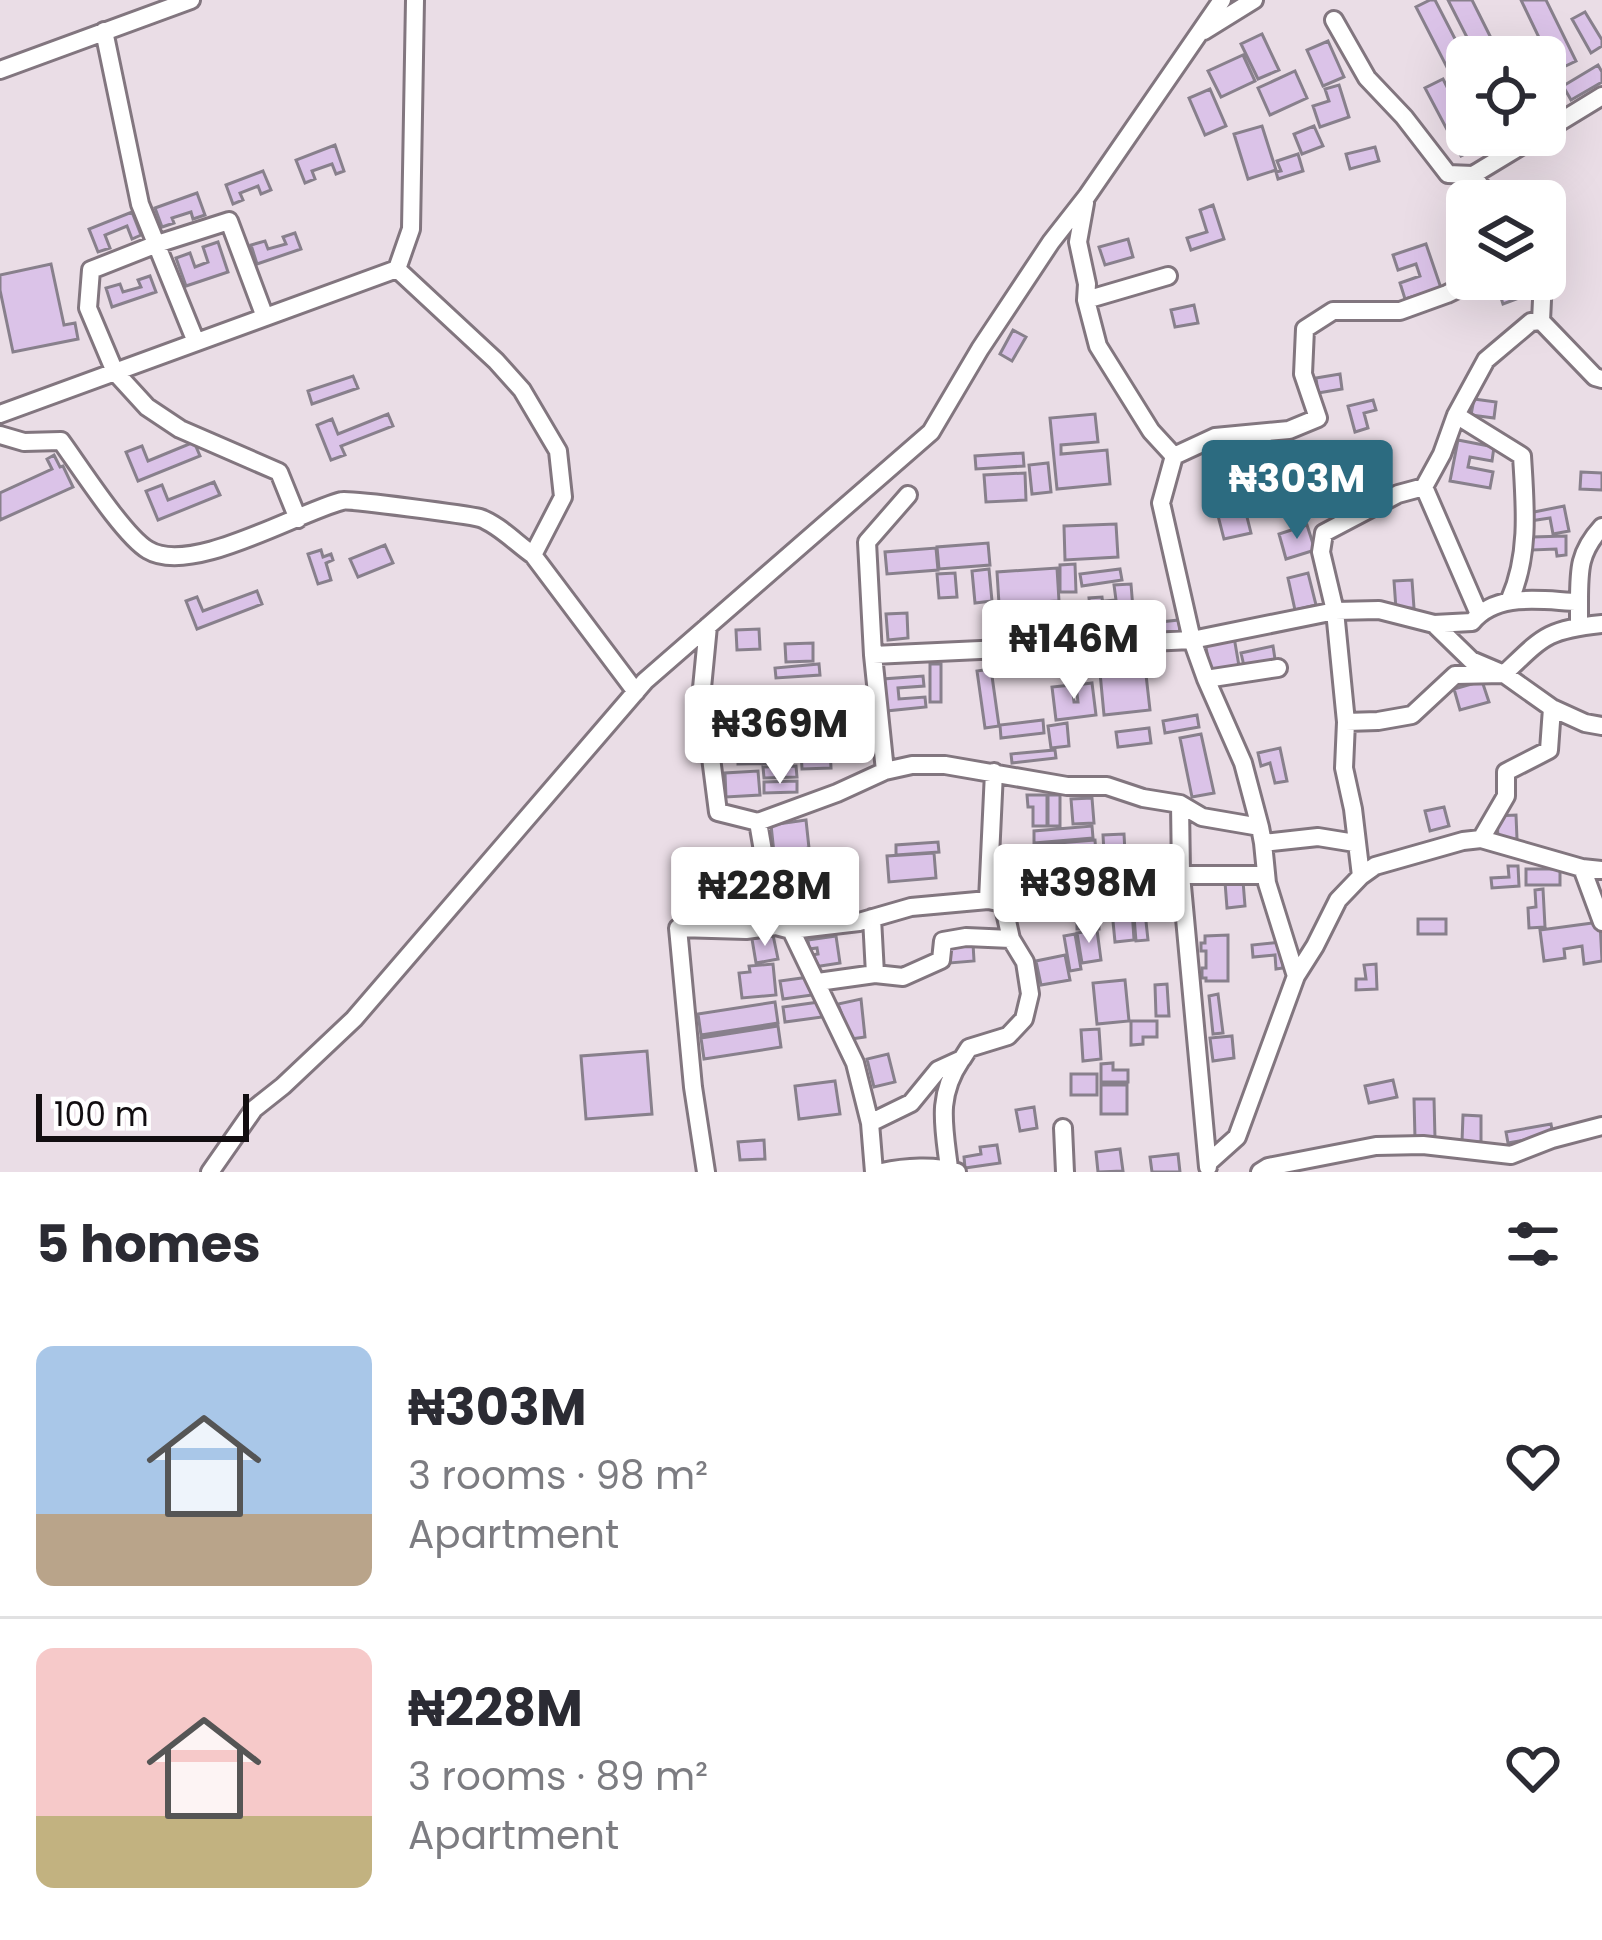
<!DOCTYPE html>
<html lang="en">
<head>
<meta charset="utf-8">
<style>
	:root { --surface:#fff; --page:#f2f2f3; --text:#2b2b33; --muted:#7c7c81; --line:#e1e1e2; --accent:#2c6b80 }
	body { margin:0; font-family:Poppins,sans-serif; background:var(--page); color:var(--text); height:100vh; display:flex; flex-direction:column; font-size:45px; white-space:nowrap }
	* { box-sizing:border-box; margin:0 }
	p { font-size:39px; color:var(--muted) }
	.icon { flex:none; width:66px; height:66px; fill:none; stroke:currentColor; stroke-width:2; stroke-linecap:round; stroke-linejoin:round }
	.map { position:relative; height:1172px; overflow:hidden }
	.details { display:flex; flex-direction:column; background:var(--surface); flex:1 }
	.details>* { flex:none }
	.tools { position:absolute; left:1446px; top:36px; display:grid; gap:24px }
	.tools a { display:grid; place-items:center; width:120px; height:120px; border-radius:18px; background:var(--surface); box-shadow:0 12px 48px #0002; font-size:60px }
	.scale { position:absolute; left:36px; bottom:30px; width:213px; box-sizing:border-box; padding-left:12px; border:6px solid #120e11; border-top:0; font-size:33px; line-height:42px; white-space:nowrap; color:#120e11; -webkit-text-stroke:9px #fff; paint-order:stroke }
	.price { position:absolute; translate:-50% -102px; padding:0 27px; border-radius:12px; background:#fff; color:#222; font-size:39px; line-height:78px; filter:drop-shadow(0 3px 6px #0008) }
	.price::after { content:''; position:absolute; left:50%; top:72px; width:36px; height:27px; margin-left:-18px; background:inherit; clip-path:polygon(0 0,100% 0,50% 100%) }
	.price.on { background:var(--accent); color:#fff }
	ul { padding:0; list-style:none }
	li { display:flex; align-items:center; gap:36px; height:300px; padding:0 36px }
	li+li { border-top:3px solid var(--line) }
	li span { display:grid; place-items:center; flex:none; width:336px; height:240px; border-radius:18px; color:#555 }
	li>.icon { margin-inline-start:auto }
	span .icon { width:144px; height:144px; fill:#fffc; stroke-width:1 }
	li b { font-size:51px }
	h2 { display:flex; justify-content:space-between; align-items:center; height:144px; padding:0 36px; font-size:51px }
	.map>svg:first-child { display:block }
	.building { fill:#dbc3e8; stroke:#88808c; stroke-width:3 }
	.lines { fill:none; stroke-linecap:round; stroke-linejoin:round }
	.minor-casing { stroke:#82767f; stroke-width:22 }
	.minor { stroke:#fff; stroke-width:16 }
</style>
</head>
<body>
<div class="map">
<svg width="1602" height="1172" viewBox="0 0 1602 1172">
	<rect width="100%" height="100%" fill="#eadde6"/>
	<path class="building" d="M1430 0H1435L1467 62V69L1452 77 1416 7Z
		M1448 0H1472L1498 52 1489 57H1477Z
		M1521 0H1546L1576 61 1555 71Z
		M1585 12 1602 40V46L1591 53 1572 19Z
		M1262 34 1279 70 1258 79 1241 44Z
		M1328 41 1344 77 1323 86 1307 50Z
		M1243 55 1255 81 1221 97 1208 71Z
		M1598 65 1602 72V82L1571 100 1563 86Z
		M1295 71 1307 98 1270 115 1258 88Z
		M1443 79 1467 126V135H1472L1478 147 1461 156 1425 88Z
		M1339 85 1349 117 1320 127 1313 106 1329 101 1325 89Z
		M1210 89 1226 126 1205 135 1189 98Z
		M1262 126 1276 170 1248 179 1234 134Z
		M1314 126 1323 146 1302 154 1294 134Z
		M335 145 344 171 336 174 332 164 312 171 315 179 305 183 296 160Z
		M1375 147 1379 161 1350 169 1346 154Z
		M1298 154 1303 171 1278 179 1276 172 1281 171 1277 161Z
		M263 171 271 190 261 194 258 186 240 193 243 200 233 204 226 185Z
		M197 193 205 215 193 219 191 212 172 218 174 223 162 227 155 208Z
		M1213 205 1224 239 1191 250 1187 238 1207 232 1200 210Z
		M132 212 141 235 132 239 127 226 105 235 110 248 98 252 89 229Z
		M295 233 301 249 257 264 251 245 265 241 268 249 286 244 283 237Z
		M1128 239 1133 257 1105 265 1099 247Z
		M218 242 228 272 186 286 176 258 190 253 195 267 208 262 203 247Z
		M1426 244 1441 288 1405 299 1400 283 1420 276 1416 264 1398 270 1393 255Z
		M51 264 64 325 75 323 78 339 13 352 0 290V275Z
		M150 276 156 292 112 307 106 288 120 284 123 292 141 287 138 280Z
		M1504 279H1518L1524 296 1503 304 1496 282Z
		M1194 305 1198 323 1175 327 1171 310Z
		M1013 330 1026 337 1012 361 1000 354Z
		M1340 374 1342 389 1318 393 1316 378Z
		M353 376 358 388 312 404 308 391Z
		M1474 399 1496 402 1494 418 1471 415Z
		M1373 400 1376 410 1364 413 1368 428 1355 432 1348 406Z
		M388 414 393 426 341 446 345 455 331 460 317 425 332 419 338 434Z
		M1095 414 1098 442 1061 445V454L1107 450 1110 484 1057 489 1050 418Z
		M1458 440 1494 447 1492 461 1470 457 1468 467 1493 472 1490 488 1450 481Z
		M194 442 200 456 138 481 126 452 142 446 148 461Z
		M1023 453 1024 466 976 469 975 456Z
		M54 455 60 467 63 466 73 487 0 520V493L52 469 47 459Z
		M1048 463 1051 492 1032 494 1029 465Z
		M1581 472 1602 473V490L1580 489Z
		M1025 473 1026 500 986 502 984 475Z
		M1292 478 1294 501 1276 502 1275 479Z
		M214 482 220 495 158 520 146 491 162 485 168 500Z
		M1243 501 1251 533 1224 539 1216 508Z
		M1564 506 1569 531 1553 534 1550 518 1530 521 1529 513Z
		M1116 524 1118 557 1065 560 1064 526Z
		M1307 525 1315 550 1286 559 1279 534Z
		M1566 536V555L1557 556 1556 549 1532 550V537Z
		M988 543 990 565 939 569 937 547Z
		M385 545 393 563 358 577 350 559Z
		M936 548 938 570 887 574 885 552Z
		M321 550 323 557 331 554 333 560 326 563 331 580 318 584 308 554Z
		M1075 564 1076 592H1060V565Z
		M1057 568 1059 601 999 604 997 572Z
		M989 569 992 601 975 603 972 571Z
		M1120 569 1122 580 1082 586 1080 574Z
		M955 573 957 597 939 598 937 574Z
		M1308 573 1316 605 1295 610 1288 578Z
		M1412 580 1414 608 1396 609 1394 581Z
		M1131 584 1135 634H1110L1104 601 1116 600 1114 585Z
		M257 591 262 604 197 629 186 601 197 597 203 611Z
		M1102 597 1105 629 1092 630 1089 598Z
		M1059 601 1061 629 992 633 990 606Z
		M907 613 908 638 888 640 886 614Z
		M1179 620 1180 634 1142 637 1141 624Z
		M759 629 760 649 737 650 736 630Z
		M1234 637 1239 666 1210 670 1205 642Z
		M813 643V661L786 662 785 644Z
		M1273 646 1275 659 1244 666 1241 653Z
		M1144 657 1150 710 1104 715 1099 662Z
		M819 664 820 675 776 678 775 668Z
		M930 664H941V702H930Z
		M991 669 999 726 985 728 977 671Z
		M923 676 924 686 898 688 899 699 925 697 926 707 886 711 883 679Z
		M1482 681 1489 702 1460 710 1454 689Z
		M1092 683 1096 715 1056 720 1052 687 1072 685 1074 702H1078L1076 685Z
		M777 700 778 729 754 731 752 702Z
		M1197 715 1199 727 1165 733 1163 721Z
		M857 719 859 746 836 747 834 720Z
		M1043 720 1044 733 1001 738 1000 725Z
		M1067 723 1069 746 1051 748 1048 726Z
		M827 724 828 744 801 746 799 726Z
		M1149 728 1151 743 1118 747 1116 732Z
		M738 734H783V763L738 764Z
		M1201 734 1214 793 1192 797 1180 738Z
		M1280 748 1287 781 1275 783 1270 763 1261 766 1258 753Z
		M830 749 831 768 802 769 801 750Z
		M1055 750 1056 758 1012 763 1011 754Z
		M796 766 797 777 764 778 763 767Z
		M758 771 760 795 726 797 725 773Z
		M797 781V792L764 793V782Z
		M1027 795H1047V826H1033V807H1028Z
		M1048 795H1060V826H1048Z
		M1092 798 1094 823 1073 824 1071 799Z
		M1444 807 1449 826 1430 831 1425 811Z
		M1516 815 1517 839H1498L1497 816Z
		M806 820 809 848 774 853 771 825Z
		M1092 826 1093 838 1034 843V831Z
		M1124 834 1125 852 1104 853 1103 835Z
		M1095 840 1096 855 1035 860 1034 845Z
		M938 842 939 852 896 855V845Z
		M934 853 936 878 889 882 887 856Z
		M1088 859 1089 875 1045 878 1044 862Z
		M810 861 813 891 781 895 779 875 792 873 791 863Z
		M1508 866H1518L1519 886 1492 888 1491 878 1509 877Z
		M1526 869H1560V885H1526Z
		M1243 881 1245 906 1227 908 1225 882Z
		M719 888V895L725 894 728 920 706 922 704 896 709 895 708 889Z
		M1543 889 1545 927 1529 928 1528 908 1536 907 1535 890Z
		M699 895 700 922 681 923 680 896Z
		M1144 903 1148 940 1136 941 1133 904Z
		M1132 909 1134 940 1115 942 1112 911Z
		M1077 910H1099V929H1077Z
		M1418 919H1446V934H1418Z
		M1600 922 1602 961 1584 964 1582 946 1564 949 1565 958 1544 961 1540 930Z
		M1097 930 1101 960 1082 963 1077 933Z
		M1075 934 1081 969 1070 971 1064 936Z
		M773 935 778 959 756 963 752 939Z
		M1228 935V981H1206V978H1202V968H1206V951H1201V943H1205V936Z
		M836 936 840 963 814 967 812 955 818 954 817 948 809 949 808 940Z
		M1281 942 1283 968 1276 969 1275 955 1253 957 1252 945Z
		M973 943 974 961 950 963 949 945Z
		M1065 955 1070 980 1041 985 1036 961Z
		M773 964 776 995 742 998 739 973 750 972 749 966Z
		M1376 964 1377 989 1356 990V979H1366L1364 965Z
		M809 977 812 995 783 999 780 981Z
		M1125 980 1129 1021 1097 1024 1093 983Z
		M1167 984 1169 1016H1156L1155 985Z
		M1218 994 1223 1033 1213 1034 1209 996Z
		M861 999 865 1037 851 1039 838 1004Z
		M775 1002 778 1023 701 1035 698 1014Z
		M819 1002 822 1017 785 1022 783 1007Z
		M1131 1021H1157V1037H1143V1044L1131 1045Z
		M778 1026 781 1047 704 1059 701 1038Z
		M1099 1029 1101 1059 1083 1061 1081 1030Z
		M1232 1036 1234 1058 1213 1061 1210 1038Z
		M647 1051 652 1114 586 1119 581 1056Z
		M888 1054 895 1082 874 1087 867 1059Z
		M1113 1063V1070H1128V1082H1101V1064Z
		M1071 1074H1097V1095H1071Z
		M1393 1080 1397 1097 1369 1103 1365 1086Z
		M835 1081 840 1114 799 1119 795 1086Z
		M1101 1085H1127V1114H1101Z
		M1414 1099H1434L1435 1138H1415Z
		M1034 1107 1037 1128 1020 1131 1016 1110Z
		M1463 1115 1481 1116V1142H1462Z
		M1551 1124 1553 1135 1508 1143 1506 1132Z
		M764 1140 765 1159 740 1160 738 1142Z
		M997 1145 1000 1163 965 1168 964 1157 981 1154 980 1147Z
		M1120 1149 1123 1171 1098 1172 1096 1152Z
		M1178 1154 1180 1172H1152L1150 1157Z"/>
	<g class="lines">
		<g class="minor-casing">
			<path id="minor" d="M1334 20 1367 78 1404 117 1448 174 1473 175 1491 201
				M104 31 140 204 196 342
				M1204 31 1254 0
				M0 70 191 0
				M1545 131 1602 96
				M1473 175 1539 135
				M1085 203 1078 242 1087 284 1086 300 1098 346 1151 431 1174 456
				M397 269 496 361 522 390 558 451 563 497 533 555 636 692
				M1086 300 1168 276
				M265 317 229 221 157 244 91 270 88 308 115 372 147 407 180 429 279 472 298 519
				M1541 321 1543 279
				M0 414 397 269 411 229 415 0
				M1456 415 1522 456C1525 504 1530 554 1510 599
				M0 435 24 442 61 441C80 467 124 536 148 550 191 576 296 513 342 501 349 499 468 515 480 518 498 524 517 544 533 555
				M1424 487 1479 614
				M1579 602C1579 569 1579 552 1602 527
				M1434 624 1472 622C1497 591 1543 601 1579 602V627
				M708 626 702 688 718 812 758 822 837 793 885 771 912 765H945L1067 786H1107L1143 798 1180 804 1202 817 1260 827 1263 843 1318 837 1355 843
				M873 655 1192 640 1335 611 1379 610 1434 624 1471 660 1504 674 1552 708 1585 723 1602 726
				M1206 679 1278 668
				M1346 722 1378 721 1412 715 1455 675 1504 674C1544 636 1546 630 1602 624
				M885 771 873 655 867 542 908 495
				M1180 804 1181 875 1208 1167
				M758 822 776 926
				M1260 827 1243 763 1206 679 1192 640 1161 503 1174 456 1215 437 1289 430 1318 418 1303 374 1305 329 1333 311H1400L1447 294 1478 279
				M1481 839 1506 796V772L1549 750 1552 708
				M1263 843 1267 883 1296 976
				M1582 868 1602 922
				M1361 876 1353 809 1344 768 1346 722 1335 611 1321 552 1324 533 1398 494 1424 487 1442 454 1456 415 1486 360 1531 322 1541 321 1595 377 1602 379
				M988 900 994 772
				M872 918 875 974
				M791 930 855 1063 870 1123 874 1172
				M818 982 875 974 903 977 941 960 943 941 966 937 1011 939
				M870 1123 911 1103 938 1070 962 1059 969 1048 1008 1036 1024 1019 1030 994 1025 962 1011 939 1003 903
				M1063 1128 1065 1172
				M1208 1163 1237 1137 1296 976 1315 946 1338 900 1361 876 1375 866 1463 841 1481 839 1582 868 1602 870
				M949 1168C944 1126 936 1097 961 1060
				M210 1172 254 1109 283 1086 354 1019 645 681 931 432 980 349 1051 242 1087 196 1222 0
				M706 1172 693 1087 678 928 746 930 776 926 791 930 859 922 911 907 988 900 1003 903 1095 902 1128 898 1157 893 1181 875H1266
				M882 1172C905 1167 935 1165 957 1172
				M1260 1172 1268 1167 1376 1146 1423 1145 1511 1155 1552 1139 1602 1126"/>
		</g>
		<use href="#minor" class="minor"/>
	</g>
</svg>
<div class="tools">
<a><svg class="icon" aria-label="locate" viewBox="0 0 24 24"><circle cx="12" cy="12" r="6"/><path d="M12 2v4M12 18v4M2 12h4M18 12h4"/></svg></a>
<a><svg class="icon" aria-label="layers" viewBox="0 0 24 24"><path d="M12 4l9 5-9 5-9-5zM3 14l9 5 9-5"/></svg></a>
</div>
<div class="scale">100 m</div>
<b class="price on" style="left:1297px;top:542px">₦303M</b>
<b class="price" style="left:1074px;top:702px">₦146M</b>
<b class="price" style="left:780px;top:787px">₦369M</b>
<b class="price" style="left:1089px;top:946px">₦398M</b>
<b class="price" style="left:765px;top:949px">₦228M</b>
</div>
<section class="details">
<h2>5 homes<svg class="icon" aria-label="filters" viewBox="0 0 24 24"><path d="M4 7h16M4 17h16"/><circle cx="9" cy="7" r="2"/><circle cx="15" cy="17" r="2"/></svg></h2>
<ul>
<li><span style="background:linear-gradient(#a9c7e8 70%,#b9a48a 0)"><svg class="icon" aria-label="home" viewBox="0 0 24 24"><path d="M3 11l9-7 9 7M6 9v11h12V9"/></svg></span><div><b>₦303M</b><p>3 rooms · 98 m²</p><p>Apartment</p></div><svg class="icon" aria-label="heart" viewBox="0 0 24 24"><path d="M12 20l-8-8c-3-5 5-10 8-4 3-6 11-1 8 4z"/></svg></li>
<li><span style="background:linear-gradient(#f6c9c9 70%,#c2b280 0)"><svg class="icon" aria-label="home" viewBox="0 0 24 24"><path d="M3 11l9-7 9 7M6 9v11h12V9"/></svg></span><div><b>₦228M</b><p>3 rooms · 89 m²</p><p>Apartment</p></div><svg class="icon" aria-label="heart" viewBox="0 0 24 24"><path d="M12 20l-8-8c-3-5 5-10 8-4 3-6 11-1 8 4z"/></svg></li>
</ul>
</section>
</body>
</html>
